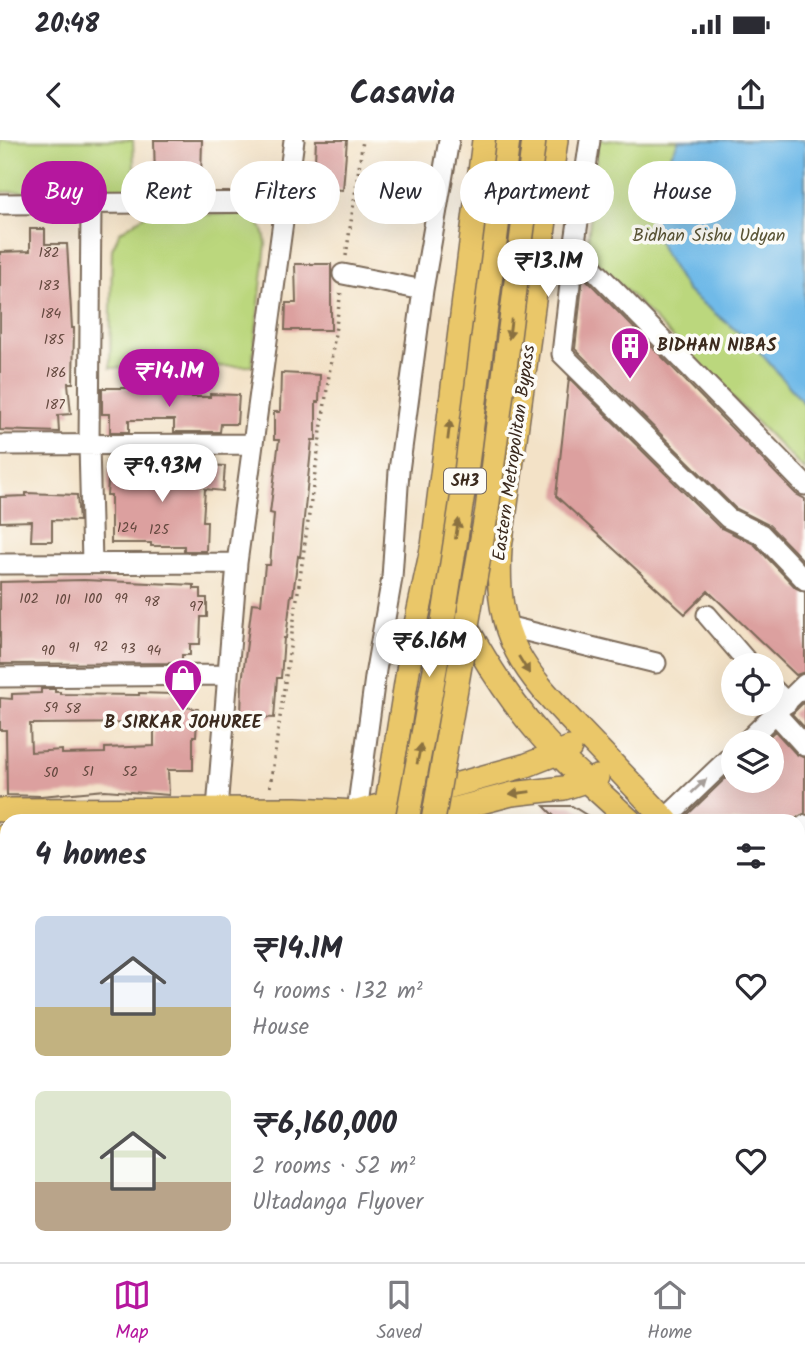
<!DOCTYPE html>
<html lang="en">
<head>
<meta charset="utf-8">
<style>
	:root { --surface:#fff; --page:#f2f2f3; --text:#2b2b33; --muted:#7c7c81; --line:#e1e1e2; --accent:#b5179e }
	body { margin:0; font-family:Kalam,sans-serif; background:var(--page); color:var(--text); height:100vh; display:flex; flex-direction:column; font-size:26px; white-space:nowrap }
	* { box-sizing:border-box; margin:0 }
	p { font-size:23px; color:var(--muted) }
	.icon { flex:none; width:38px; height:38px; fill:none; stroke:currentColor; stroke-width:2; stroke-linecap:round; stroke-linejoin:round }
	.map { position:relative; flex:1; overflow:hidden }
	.details { position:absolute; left:0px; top:674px; width:805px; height:450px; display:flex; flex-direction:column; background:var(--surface); border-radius:21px 21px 0 0; box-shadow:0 7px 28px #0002 }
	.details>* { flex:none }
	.hud { position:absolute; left:21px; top:21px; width:763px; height:63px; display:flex; gap:14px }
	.tools { position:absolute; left:721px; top:513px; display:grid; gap:14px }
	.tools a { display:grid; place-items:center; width:63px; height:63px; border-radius:50%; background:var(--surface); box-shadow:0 7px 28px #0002; font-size:35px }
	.price { position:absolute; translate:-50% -60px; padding:0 16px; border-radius:24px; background:#fff; color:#222; font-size:23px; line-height:46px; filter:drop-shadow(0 2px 4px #0008) }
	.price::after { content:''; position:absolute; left:50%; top:42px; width:21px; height:16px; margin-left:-10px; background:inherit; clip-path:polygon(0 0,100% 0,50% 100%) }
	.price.on { background:var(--accent); color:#fff }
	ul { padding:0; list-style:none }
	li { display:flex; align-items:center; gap:21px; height:175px; padding:0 35px }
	li span { display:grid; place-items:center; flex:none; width:196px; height:140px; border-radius:10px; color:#555 }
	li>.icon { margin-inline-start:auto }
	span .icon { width:84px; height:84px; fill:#fffc; stroke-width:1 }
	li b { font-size:30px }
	h2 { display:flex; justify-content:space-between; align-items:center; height:84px; padding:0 35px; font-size:30px }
	.pill { padding:0 24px; border-radius:32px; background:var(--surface); box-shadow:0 7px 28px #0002; font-size:24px; line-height:63px }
	.pill.on { background:var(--accent); color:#fff }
	.status { display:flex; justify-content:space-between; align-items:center; height:49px; padding:0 35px; background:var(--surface); direction:ltr }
	.status svg { height:19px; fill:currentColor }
	header { display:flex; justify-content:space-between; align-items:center; height:91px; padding:0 35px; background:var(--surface); font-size:32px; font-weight:600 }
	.dock { display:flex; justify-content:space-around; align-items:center; height:98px; border-top:2px solid var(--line); background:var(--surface); font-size:19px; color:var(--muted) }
	.dock a { display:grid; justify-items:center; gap:4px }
	.dock .on { color:var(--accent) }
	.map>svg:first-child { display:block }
	.green { fill:#bbd77d; stroke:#7b804e; stroke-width:2 }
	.water { fill:#6fbae8; stroke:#557283; stroke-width:2 }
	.building { fill:#dca09f; fill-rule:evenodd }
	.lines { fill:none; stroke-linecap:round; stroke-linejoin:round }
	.minor-casing { stroke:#7b6a59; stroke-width:23 }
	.major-casing { stroke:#7b6a59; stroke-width:26 }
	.path { stroke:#7b6a59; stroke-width:3.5; stroke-dasharray:2 5; stroke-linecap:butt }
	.minor { stroke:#fff; stroke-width:19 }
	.major { stroke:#eac769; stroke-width:23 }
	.major-bridge-casing { stroke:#7b6a59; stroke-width:26; stroke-linecap:butt }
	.major-bridge { stroke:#eac769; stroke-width:23 }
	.oneway { fill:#8a7140 }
	.oneway2 { fill:#a79f9a }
	.labels { text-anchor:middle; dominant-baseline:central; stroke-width:7; stroke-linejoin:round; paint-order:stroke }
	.number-label { font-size:14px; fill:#63483e }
	.shield { fill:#fdfcf7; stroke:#75695f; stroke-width:2 }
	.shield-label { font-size:16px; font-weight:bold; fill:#3b2a1e }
	.park-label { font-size:18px; fill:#5b5536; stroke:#fdfcf7 }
	.poi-label { font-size:18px; font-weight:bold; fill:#3b2a1e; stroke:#fdfcf7; text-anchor:start }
	.street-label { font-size:18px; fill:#3b2a1e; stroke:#fdfcf7 }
</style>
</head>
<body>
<div class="status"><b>20:48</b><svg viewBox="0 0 49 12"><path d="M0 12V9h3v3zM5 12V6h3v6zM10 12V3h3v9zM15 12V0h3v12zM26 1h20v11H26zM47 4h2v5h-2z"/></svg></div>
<header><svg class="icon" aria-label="back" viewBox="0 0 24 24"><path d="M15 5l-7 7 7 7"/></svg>Casavia<svg class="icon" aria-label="share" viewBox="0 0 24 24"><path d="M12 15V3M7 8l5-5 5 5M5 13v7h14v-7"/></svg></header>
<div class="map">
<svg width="805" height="1122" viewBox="0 0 805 1122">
	<rect width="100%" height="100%" fill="#fdfcf7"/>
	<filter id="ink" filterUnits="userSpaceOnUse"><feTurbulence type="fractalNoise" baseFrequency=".0143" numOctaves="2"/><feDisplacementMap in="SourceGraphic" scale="14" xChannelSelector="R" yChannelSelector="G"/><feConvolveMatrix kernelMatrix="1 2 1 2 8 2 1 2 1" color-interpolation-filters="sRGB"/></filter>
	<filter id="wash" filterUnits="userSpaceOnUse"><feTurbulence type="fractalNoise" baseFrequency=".00686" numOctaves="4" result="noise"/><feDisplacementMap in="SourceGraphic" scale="28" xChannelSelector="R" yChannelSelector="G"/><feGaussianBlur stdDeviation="1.57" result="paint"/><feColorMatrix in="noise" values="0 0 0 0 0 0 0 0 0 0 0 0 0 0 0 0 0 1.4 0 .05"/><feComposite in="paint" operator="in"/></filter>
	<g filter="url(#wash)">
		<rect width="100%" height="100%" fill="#f3e2c7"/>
		<path class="green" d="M0 0H133L135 50 0 52Z
			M598 0H805V331L587 111Z
			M244 74C260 78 264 88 266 104L252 226 110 228 112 109 120 92 145 75Z"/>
		<path class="water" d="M679 0H805V265L753 204 687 151 662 110 651 84V62L663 30Z"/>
		<g id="blocks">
			<path class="building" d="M154 0H202L201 37 155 38Z
				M316 0H347L343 50 306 47 308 21H315Z
				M30 89H45V104H67L72 188H74L73 243H68L71 274 58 275 59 292 0 290V112L30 111Z
				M295 124H331V190H285L286 163H296Z
				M583 136 796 354 805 359V422L769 385 735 368 575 209Z
				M281 233 320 235 319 262H316V300H312L300 417 298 416 293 455H291L286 498H284L281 538H277L274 578 241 576 242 542 252 463 261 464 265 425H270L274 374 270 373 279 300H274V272H280Z
				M569 238 719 387 754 404 796 448 805 452V532L796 535 708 451 685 474 556 356Z
				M102 248H166V257H210V254L239 255 237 284H221L220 292H174V280H129V292H110V274H102Z
				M132 321 146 322V325L188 324 225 326 223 351 205 349 203 381H207L206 411H184V406H151V403H111V355H107L109 328 132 329Z
				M26 353 77 355 79 381 52 380V401H31L32 381 0 382V357L26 356Z
				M84 440 194 445V449H201V458H207V477H201L200 504H190V515H182V523L0 524V442Z
				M41 549H55V552H60V554L139 555V553L171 554V552L187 554 185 567 198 569 196 596H193V630H168L169 655 105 650 41 656 7 655 6 590H0V558L12 559V554L41 553ZM154 583V606L105 608V613L62 614V610L31 612 30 584Z
				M805 561V588L792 574Z
				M775 591 796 614 805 618V673L792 681H684L683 679 733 631V640H772V602H763Z
				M544 666H572L596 681H559Z"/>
		</g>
	</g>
	<g filter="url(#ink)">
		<use href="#blocks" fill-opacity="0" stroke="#7b6a59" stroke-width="2"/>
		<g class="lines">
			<g class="minor-casing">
				<path id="minor" d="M590 0 574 109 805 345
					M0 64 286 62
					M91 64 89 305 92 423
					M574 109 562 214 728 378 761 394 805 440
					M343 134 423 150
					M0 305 253 304
					M0 424 237 423
					M707 475 750 525
					M506 486 656 523
					M0 537 227 535
					M772 548 787 563
					M776 574 805 606
					M746 602 805 544
					M217 669 237 423 294 0
					M357 672 376 530 392 438 399 331 423 150 449 0
					M665 679 733 614
					M798 692 805 685
					M0 825 7 824
					M0 926H7
					M0 1031H7
					M105 1116V1122
					M437 1116 438 1122
					M464 1116 465 1122
					M514 1116 521 1122
					M215 1122V1116
					M320 1122V1116"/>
			</g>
			<g class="major-casing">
				<path id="major" d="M484 0 433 406C446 463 502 552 541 596 568 627 601 652 630 681
					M556 0 500 408C494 505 527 534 589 599 615 626 641 654 667 681
					M0 670 296 669 357 672 527 625 570 608
					M384 681 414 493 432 409
					M409 681 512 654 564 648 597 637
					M0 697H7
					M798 816 805 824
					M798 853 805 861
					M366 1116V1122
					M401 1116 402 1122"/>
			</g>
			<path class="path" d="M346 116 363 0
				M270 647 341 151"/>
			<use href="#minor" class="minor"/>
			<use href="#major" class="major"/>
			<g class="major-bridge-casing">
				<path id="major-bridge" d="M407 681 438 513 465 340 508 0
					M433 681 487 370 534 0"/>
			</g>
			<use href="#major-bridge" class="major-bridge"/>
		</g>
		<defs><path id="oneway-solid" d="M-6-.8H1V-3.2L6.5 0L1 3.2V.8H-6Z" transform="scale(1.75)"/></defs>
		<g class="oneway">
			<use href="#oneway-solid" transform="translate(510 189) rotate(97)"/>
			<use href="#oneway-solid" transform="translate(449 290) rotate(-83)"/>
			<use href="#oneway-solid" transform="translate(457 389) rotate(-81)"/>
			<use href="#oneway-solid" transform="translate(524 525) rotate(58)"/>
			<use href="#oneway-solid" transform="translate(419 614) rotate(-79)"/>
			<use href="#oneway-solid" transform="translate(520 653) rotate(172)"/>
		</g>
		<use class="oneway2" href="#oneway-solid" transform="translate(699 646) rotate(-43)"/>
	</g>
	<defs>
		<g id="building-pin" transform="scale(2.0125)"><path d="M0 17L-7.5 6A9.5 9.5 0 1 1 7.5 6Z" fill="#b5179e" stroke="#fdfcf7"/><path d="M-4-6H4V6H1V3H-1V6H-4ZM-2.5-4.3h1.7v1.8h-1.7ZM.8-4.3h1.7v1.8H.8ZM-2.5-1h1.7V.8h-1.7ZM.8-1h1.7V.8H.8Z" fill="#fff"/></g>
		<g id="shop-pin" transform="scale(2.0125)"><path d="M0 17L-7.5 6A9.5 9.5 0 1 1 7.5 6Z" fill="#b5179e" stroke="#fdfcf7"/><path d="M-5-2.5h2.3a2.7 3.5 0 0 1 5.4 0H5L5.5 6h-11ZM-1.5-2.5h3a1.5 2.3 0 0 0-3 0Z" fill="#fff"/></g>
	</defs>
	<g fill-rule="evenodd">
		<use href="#building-pin" x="630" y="206"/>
		<use href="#shop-pin" x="183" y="538"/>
	</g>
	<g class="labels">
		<g class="number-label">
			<text x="49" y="113">182</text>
			<text x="49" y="146">183</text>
			<text x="51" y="174">184</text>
			<text x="54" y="200">185</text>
			<text x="56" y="233">186</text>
			<text x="55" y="265">187</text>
			<text x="127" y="388">124</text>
			<text x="159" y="390">125</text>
			<text x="29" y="459">102</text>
			<text x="93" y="459">100</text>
			<text x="121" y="459">99</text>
			<text x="63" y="460">101</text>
			<text x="152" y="462">98</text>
			<text x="196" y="467">97</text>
			<text x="101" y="507">92</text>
			<text x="74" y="508">91</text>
			<text x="128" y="509">93</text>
			<text x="48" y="511">90</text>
			<text x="154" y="511">94</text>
			<text x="51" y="568">59</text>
			<text x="73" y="569">58</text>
			<text x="88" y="632">51</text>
			<text x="130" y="632">52</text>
			<text x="51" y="633">50</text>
		</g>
		<rect class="shield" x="444" y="328.5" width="42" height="25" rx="5"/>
		<g class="shield-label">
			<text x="465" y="341">SH3</text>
		</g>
		<g class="park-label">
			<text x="709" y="96">Bidhan Sishu Udyan</text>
		</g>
		<g class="poi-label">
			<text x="657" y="206">BIDHAN NIBAS</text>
			<text x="183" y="583" text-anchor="middle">B SIRKAR JOHUREE</text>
		</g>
		<g class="street-label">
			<text transform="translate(515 313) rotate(-82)">Eastern Metropolitan Bypass</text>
		</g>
	</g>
</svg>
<div class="tools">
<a><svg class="icon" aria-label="locate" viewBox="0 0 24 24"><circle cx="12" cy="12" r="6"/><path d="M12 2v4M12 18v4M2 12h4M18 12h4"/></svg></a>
<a><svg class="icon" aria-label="layers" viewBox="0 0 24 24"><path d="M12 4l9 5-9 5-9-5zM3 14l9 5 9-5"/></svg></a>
</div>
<b class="price" style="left:548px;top:159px">₹13.1M</b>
<b class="price on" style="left:169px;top:269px">₹14.1M</b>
<b class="price" style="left:162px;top:364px">₹9.93M</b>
<b class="price" style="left:429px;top:539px">₹6.16M</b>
<div class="hud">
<a class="pill on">Buy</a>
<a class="pill">Rent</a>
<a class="pill">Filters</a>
<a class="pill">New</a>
<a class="pill">Apartment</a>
<a class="pill">House</a>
</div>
<section class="details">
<h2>4 homes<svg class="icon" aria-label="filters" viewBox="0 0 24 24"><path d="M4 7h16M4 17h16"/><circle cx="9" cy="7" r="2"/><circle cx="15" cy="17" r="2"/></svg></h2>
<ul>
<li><span style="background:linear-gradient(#c9d6e8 65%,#c2b280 0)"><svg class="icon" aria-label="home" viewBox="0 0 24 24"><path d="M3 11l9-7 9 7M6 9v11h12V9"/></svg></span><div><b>₹14.1M</b><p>4 rooms · 132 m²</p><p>House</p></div><svg class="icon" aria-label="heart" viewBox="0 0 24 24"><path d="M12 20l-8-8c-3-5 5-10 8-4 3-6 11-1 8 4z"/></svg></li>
<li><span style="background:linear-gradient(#dfe7d0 65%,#b9a48a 0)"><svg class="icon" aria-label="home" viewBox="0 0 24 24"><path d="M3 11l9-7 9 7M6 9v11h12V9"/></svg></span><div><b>₹6,160,000</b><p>2 rooms · 52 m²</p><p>Ultadanga Flyover</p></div><svg class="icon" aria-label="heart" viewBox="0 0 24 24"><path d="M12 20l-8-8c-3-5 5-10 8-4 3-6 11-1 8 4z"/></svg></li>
</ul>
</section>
</div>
<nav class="dock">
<a class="on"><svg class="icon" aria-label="map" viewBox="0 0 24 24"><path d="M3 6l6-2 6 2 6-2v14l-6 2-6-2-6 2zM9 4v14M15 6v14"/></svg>Map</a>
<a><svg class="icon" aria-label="saved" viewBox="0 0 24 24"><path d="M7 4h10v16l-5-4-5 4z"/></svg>Saved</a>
<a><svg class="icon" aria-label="home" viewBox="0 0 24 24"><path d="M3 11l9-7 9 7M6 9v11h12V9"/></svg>Home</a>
</nav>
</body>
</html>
